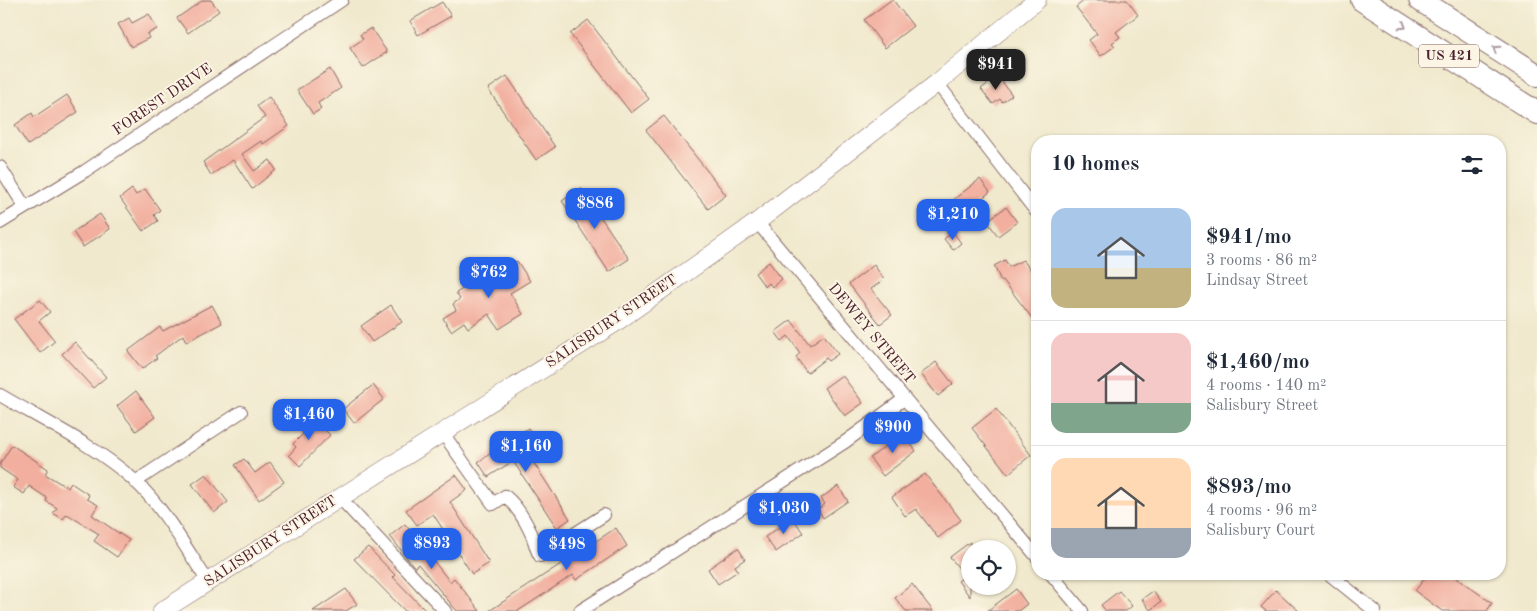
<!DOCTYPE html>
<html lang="en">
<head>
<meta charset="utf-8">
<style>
	:root { --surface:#fff; --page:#f6f6f7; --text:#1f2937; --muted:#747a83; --line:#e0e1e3; --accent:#2563eb }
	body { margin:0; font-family:"Old Standard TT",serif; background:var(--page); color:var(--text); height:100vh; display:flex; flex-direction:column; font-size:19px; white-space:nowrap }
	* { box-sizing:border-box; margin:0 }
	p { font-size:16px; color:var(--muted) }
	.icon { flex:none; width:28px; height:28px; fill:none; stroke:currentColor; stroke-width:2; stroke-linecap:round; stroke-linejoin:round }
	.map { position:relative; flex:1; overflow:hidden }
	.side { position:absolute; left:1031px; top:135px; width:475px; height:445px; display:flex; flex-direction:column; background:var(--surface); border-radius:20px; box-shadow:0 1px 4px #0004 }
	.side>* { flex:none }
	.tools { position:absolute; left:961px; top:540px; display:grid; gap:10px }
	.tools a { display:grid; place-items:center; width:55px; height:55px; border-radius:50%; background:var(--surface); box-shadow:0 1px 4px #0004; font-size:25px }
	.price { position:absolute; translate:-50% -42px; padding:0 11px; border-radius:10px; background:var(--accent); color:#fff; font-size:16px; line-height:32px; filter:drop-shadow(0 1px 2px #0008) }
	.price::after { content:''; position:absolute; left:50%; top:30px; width:15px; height:11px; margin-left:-8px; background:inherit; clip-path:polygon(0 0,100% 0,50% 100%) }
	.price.current { background:#222; color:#fff }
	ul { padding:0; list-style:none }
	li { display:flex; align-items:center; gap:15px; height:125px; padding:0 20px }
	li+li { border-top:1px solid var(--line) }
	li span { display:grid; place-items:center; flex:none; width:140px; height:100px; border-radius:15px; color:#555 }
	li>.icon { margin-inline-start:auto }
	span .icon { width:60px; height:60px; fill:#fffc; stroke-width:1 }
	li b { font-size:21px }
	h2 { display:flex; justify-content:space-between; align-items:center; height:60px; padding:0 20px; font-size:21px }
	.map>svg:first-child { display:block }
	.building { fill:#f2af9f }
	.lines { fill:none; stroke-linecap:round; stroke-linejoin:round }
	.minor-casing { stroke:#846664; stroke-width:14 }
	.secondary-casing { stroke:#846664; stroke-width:19 }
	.motorway-casing { stroke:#846664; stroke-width:24 }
	.minor { stroke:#fff; stroke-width:12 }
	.secondary { stroke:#fff; stroke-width:18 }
	.motorway { stroke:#fff; stroke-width:22 }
	.oneway { stroke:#ae9aa0 }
	.labels { text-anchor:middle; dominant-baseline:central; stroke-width:4; stroke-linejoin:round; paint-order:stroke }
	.shield { fill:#fcf5e5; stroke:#7f5f63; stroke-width:1 }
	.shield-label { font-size:14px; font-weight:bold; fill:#4a1f2b }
	.street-label { font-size:15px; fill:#4a1f2b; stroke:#fcf5e5 }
</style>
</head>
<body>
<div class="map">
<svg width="1537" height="611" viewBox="0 0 1537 611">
	<rect width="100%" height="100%" fill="#fcf5e5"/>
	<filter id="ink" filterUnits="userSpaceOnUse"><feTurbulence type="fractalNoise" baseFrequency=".02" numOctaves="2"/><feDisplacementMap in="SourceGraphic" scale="10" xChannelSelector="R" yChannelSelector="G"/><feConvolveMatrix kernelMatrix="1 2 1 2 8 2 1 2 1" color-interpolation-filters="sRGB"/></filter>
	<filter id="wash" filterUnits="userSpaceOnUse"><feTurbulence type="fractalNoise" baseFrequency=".0096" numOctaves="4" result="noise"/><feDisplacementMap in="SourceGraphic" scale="20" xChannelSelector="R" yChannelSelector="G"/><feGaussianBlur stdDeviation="1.12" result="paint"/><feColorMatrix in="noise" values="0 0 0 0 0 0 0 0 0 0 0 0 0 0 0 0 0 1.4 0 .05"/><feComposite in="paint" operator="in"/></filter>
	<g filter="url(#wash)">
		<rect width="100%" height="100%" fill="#f0e9cd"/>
		<g id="blocks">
			<path class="building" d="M203 0H211L219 11 188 33 177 18Z
				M891 0H893L913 26 885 48 864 20Z
				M1085 0H1127L1138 15 1116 32 1120 37 1112 43 1115 46 1101 56 1089 40 1097 34 1076 7Z
				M442 2 451 16 418 35 410 21Z
				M149 14 157 29 147 34 149 38 131 47 118 24 129 18 132 23Z
				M588 20 649 99 631 113 570 34Z
				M371 28 387 52 363 68 350 48 363 39 360 35Z
				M330 69 341 88 318 103 321 109 313 114 297 90Z
				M507 76 555 147 536 160 488 89Z
				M998 76 1012 95 1002 102 1000 99 993 104 981 89Z
				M67 95 78 112 28 145 15 125 32 113 34 117Z
				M269 97 289 126 263 144 261 141 242 154 254 171 270 160 276 170 252 189 233 160 211 175 203 162 265 117 257 106Z
				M664 116 726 195 708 209 646 130Z
				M980 179 990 192 963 213 953 200Z
				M581 188 629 259 609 272 562 201Z
				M132 189 136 195 145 189 160 210 154 215 158 221 143 231 120 198Z
				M1006 207 1017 222 998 236 987 221Z
				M100 214 110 229 83 247 73 232Z
				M953 232 961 243 953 250 944 239Z
				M1005 260 1009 267 1023 260 1038 279V326L1003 280 1001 281 994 266Z
				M517 261 530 281 510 293 523 314 499 329 489 314 468 328 464 322 451 331 443 318 456 310 453 304 460 299 456 293 491 271 494 276Z
				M769 262 782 279 772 287 769 283 765 287 755 273Z
				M874 265 884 279 871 289 892 315 880 324 849 284Z
				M40 300 50 312 39 321 55 341 40 353 14 319Z
				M212 305 222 323 186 342 183 335 155 356 157 358 142 369 128 351 160 327 163 331Z
				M391 305 402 322 372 342 361 326Z
				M791 320 810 345 824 335 838 354 828 361 826 358 807 373 796 357 800 353 788 336 782 341 775 332Z
				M75 342 106 377 93 388 62 354Z
				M936 362 953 384 938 396 921 374Z
				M842 375 863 403 845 416 824 388Z
				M373 385 384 399 354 423 343 409Z
				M136 391 155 417 136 431 117 406Z
				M996 409 1031 455 1008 474 972 428Z
				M312 417 330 435 300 466 289 455 296 447 293 444 304 433 300 429Z
				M528 428 538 443 526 451 570 519 557 528 513 461 488 477 478 462Z
				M903 433 916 451 883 476 870 458Z
				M12 445 48 469 45 474 68 488 71 483 89 495 87 499 98 505 92 515 129 540 117 557 94 541 99 534 67 514 63 519 53 513 57 508 46 501 47 498 29 486 24 494 13 487 18 480 0 468V464Z
				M244 459 255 473 270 462 284 482 259 500 235 465Z
				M206 474 228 502 214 513 192 484Z
				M925 474 961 520 938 538 916 509 905 516 892 497Z
				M456 475 467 490 450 502 489 563 472 574 433 514 417 525 406 510Z
				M838 486 848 501 823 518 818 509 825 504 821 498Z
				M793 518 803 533 776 552 765 537Z
				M405 524 450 582 454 578 480 611H457L418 564 415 567 411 563 390 536Z
				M616 528 627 546 576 580 573 575 518 611H489Z
				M970 542V597L958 581 965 576 950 557Z
				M368 547 395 575 393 577 426 611H405L354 559Z
				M738 548 745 559 735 566 738 571 718 584 708 569Z
				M1428 574H1451L1492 603 1487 611H1442L1415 591Z
				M912 584 933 611H906L895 598Z
				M346 589 357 604 346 611H313Z
				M1016 589 1027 604 1018 611H987Z
				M1276 590 1299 611H1266L1261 607Z
				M1119 591 1132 606 1126 611H1106L1101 605Z
				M1153 591 1161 602 1150 610 1142 599Z"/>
		</g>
	</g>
	<g filter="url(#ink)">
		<use href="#blocks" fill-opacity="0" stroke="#846664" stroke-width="1"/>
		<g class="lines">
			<g class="minor-casing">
				<path id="minor" d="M937 83 1038 214
					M0 167 25 207
					M757 222 1038 558
					M0 223 85 171 342 0
					M0 395C46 422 96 446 135 481 165 509 186 549 209 583
					M442 432 493 504 505 496C516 505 525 520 531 533 535 541 535 548 540 556L604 515
					M135 482 241 412
					M340 498 445 611
					M1051 574 1082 611
					M1329 574 1375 611
					M580 611 845 442 904 399"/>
			</g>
			<g class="secondary-casing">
				<path id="secondary" d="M162 611 615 323 757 222 937 83 1037 0"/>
			</g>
			<g class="motorway-casing">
				<path id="motorway" d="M1362 0 1537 113
					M1420 0 1537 75"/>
			</g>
			<use href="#minor" class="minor"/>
			<use href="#secondary" class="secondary"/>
			<use href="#motorway" class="motorway"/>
		</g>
		<defs><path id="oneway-chevron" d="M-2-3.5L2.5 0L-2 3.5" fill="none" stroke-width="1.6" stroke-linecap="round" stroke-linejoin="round" transform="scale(1.25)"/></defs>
		<g class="oneway">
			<use href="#oneway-chevron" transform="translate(1403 26) rotate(33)"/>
			<use href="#oneway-chevron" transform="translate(1496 49) rotate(-147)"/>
		</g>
	</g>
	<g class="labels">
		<rect class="shield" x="1419" y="44.5" width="60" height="23" rx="4"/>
		<g class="shield-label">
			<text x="1449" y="56">US 421</text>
		</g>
		<g class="street-label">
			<text transform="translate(163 100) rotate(-34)">FOREST DRIVE</text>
			<text transform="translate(612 322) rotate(-34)">SALISBURY STREET</text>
			<text transform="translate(871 334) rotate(50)">DEWEY STREET</text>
			<text transform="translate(271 542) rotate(-33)">SALISBURY STREET</text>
		</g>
	</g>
</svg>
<div class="tools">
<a><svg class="icon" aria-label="locate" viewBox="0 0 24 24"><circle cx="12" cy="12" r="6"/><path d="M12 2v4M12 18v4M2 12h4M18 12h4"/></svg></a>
</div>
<b class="price current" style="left:996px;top:91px">$941</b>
<b class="price" style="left:595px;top:230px">$886</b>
<b class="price" style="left:953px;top:241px">$1,210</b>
<b class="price" style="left:489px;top:299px">$762</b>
<b class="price" style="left:309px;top:441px">$1,460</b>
<b class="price" style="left:893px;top:454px">$900</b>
<b class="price" style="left:526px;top:473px">$1,160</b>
<b class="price" style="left:784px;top:535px">$1,030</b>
<b class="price" style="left:432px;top:570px">$893</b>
<b class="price" style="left:567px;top:571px">$498</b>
<section class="side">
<h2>10 homes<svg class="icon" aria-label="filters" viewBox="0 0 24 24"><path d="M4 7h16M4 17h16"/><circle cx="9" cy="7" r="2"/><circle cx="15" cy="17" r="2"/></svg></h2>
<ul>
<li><span style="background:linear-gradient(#a9c7e8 60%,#c2b280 0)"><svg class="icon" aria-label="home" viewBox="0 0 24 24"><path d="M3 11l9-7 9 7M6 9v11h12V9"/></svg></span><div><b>$941/mo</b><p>3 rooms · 86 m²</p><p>Lindsay Street</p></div></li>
<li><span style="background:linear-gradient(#f6c9c9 70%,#7fa58c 0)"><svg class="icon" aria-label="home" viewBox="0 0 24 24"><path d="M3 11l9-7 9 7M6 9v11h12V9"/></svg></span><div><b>$1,460/mo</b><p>4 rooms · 140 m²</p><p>Salisbury Street</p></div></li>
<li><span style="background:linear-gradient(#ffd9b3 70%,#9aa5b1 0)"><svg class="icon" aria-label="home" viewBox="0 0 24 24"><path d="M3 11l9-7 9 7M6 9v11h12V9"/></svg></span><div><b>$893/mo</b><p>4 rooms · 96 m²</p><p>Salisbury Court</p></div></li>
</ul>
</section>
</div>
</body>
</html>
